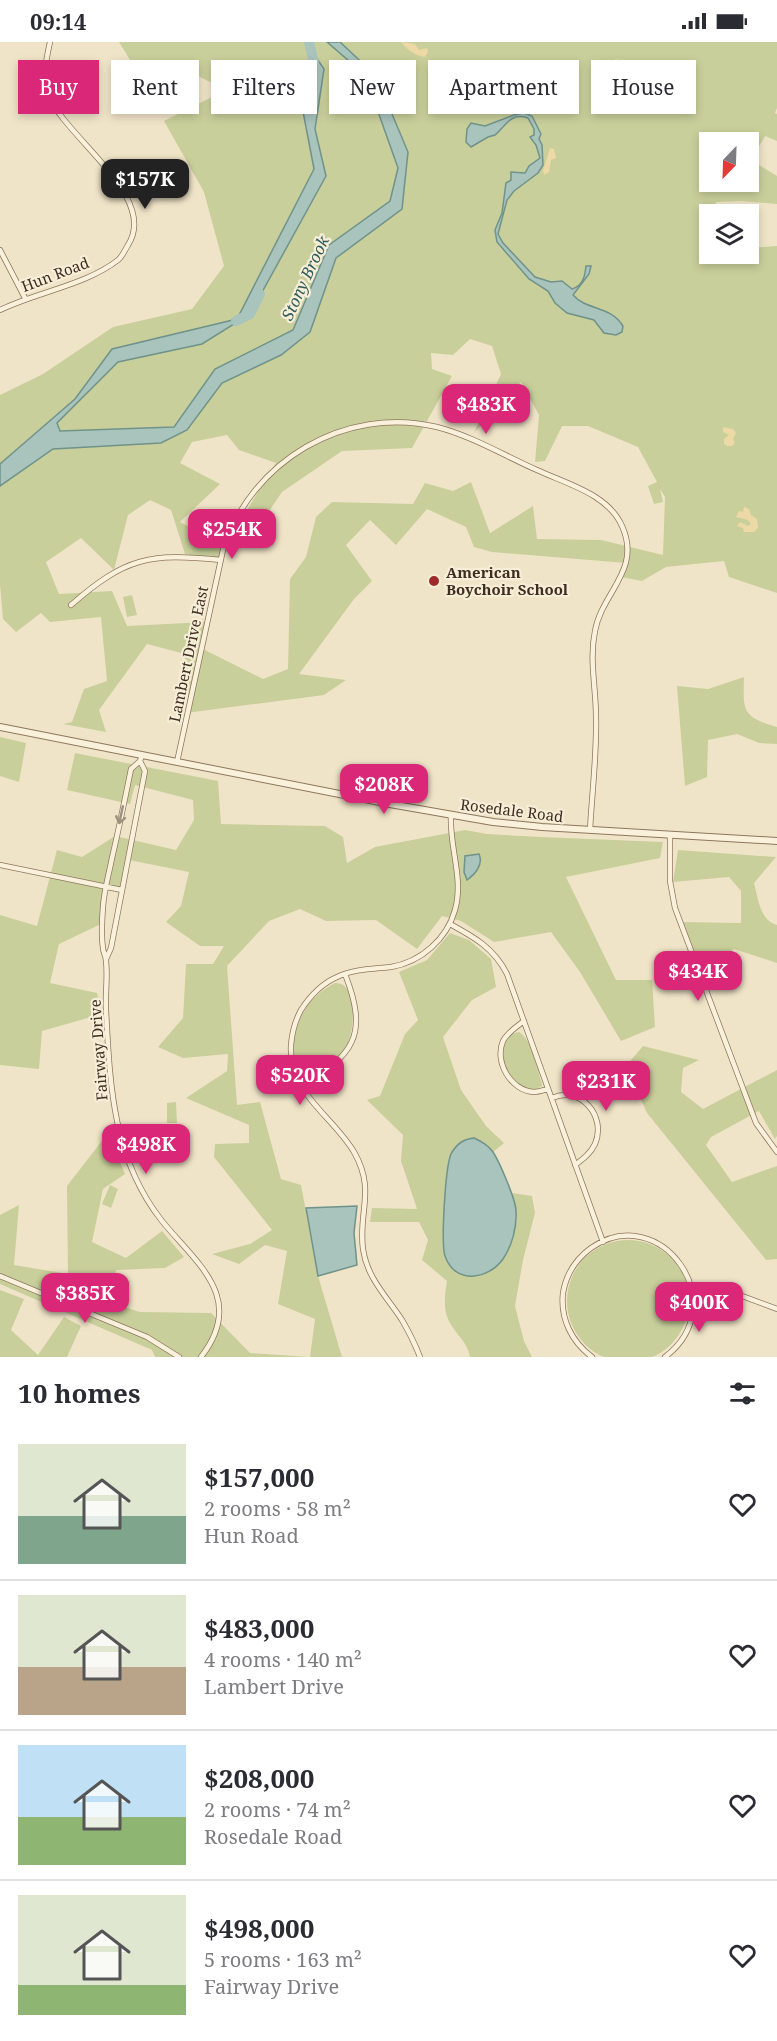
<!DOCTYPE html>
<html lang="en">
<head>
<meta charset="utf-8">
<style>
	:root { --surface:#fff; --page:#f7f7f7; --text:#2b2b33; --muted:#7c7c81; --line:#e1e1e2; --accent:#db2777 }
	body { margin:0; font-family:"Noto Serif",serif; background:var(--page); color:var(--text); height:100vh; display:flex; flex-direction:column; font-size:22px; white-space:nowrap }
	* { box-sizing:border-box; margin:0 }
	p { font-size:20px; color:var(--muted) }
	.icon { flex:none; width:33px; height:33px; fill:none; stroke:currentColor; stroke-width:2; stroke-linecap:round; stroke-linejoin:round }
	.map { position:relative; height:1315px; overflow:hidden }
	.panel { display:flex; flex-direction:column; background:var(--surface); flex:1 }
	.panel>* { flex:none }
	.hud { position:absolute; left:18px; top:18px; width:741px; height:54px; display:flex; gap:12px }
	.needle { width:39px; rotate:203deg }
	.buttons { position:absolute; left:699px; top:90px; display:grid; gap:12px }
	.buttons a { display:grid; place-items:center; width:60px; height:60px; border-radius:0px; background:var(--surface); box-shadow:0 3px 9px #0003; font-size:30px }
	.price { position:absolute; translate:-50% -51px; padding:0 14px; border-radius:12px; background:var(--accent); color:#fff; font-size:20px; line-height:39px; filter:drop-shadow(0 2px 3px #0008) }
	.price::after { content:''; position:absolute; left:50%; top:36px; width:18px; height:14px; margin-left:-9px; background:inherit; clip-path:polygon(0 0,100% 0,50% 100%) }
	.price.active { background:#222; color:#fff }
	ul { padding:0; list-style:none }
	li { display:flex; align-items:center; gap:18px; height:150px; padding:0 18px }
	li+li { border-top:2px solid var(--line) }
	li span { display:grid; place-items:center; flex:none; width:168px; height:120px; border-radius:0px; color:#555 }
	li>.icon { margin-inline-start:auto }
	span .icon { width:72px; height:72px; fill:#fffc; stroke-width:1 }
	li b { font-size:26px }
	h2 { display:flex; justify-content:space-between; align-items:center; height:72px; padding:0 18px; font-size:26px }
	.pill { padding:0 21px; border-radius:0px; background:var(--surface); box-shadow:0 3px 9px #0003; font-size:21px; line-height:54px }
	.pill.active { background:var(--accent); color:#fff }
	.status { display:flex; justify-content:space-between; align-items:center; height:42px; padding:0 30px; background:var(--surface); direction:ltr }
	.status svg { height:16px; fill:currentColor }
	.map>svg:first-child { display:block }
	.green { fill:#c9cf9b; fill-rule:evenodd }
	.sand { fill:#ecd9a5 }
	.water { fill:#a9c4bc; stroke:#6f938a; stroke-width:1.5 }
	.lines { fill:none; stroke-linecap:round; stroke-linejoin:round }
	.river { stroke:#a9c4bc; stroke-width:10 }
	.minor-casing { stroke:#8d765c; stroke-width:6 }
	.tertiary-casing { stroke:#8d765c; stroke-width:8 }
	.minor { stroke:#faf1dc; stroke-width:4.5 }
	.tertiary { stroke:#faf1dc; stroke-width:6 }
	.oneway { stroke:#9c907e }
	.poi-dot { fill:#9e2a2b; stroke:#f7eed8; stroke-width:2 }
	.labels { text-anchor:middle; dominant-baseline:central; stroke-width:4.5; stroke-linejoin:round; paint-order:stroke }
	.street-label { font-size:15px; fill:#3d2e20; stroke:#f7eed8 }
	.poi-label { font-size:15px; font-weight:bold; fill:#3d2e20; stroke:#f7eed8; text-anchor:start }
	.water-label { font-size:16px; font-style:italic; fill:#2f5d5a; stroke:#f7eed8 }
</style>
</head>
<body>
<div class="status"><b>09:14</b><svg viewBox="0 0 49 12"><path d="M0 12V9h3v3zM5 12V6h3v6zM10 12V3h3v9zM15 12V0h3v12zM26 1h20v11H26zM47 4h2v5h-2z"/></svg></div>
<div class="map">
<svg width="777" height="1315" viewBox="0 0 777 1315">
	<rect width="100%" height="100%" fill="#f0e4c8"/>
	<path class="green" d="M119 0H306L316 27 301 59 314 127 237 277 112 307 75 357 0 422V353L43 332 113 285 192 267 224 224 204 150 164 79 218 52V44L166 18 135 26Z
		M310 0H327L365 33 398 126 390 159 329 203 293 288 215 327 173 385 60 389 57 381 118 320 202 302 250 272 326 134 315 87 324 27 313 11Z
		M340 0H777V66L775 71 777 72V99L765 94 751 118 777 134V162L741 159 716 160V172H710V212H748L749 206 777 204V551L729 535 724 519 666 525 642 539 621 535 626 521 492 510 474 505 466 485 427 467 396 503 370 478 346 503 372 539 354 557 299 632 346 638 324 653 186 671 188 652 185 612 147 602 99 668 106 690 63 682 72 680 84 647 107 639 101 575 50 580 41 571 16 590 3 577 0 542V444L53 407 161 401 187 388 222 341 281 313 310 290 336 216 402 167 408 109 376 34ZM710 100H748V140H710ZM470 297 492 304 501 332 474 391 521 340 539 373 535 420 545 419 562 384H588L638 405 657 440 648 444 654 462 663 460 660 447 665 455 663 513 601 498 537 497 533 464 490 491 471 440 453 449 425 441 413 462 332 460 316 475 306 515 290 537 288 627 263 637 199 605 205 580 127 584 112 549 59 552 46 520 81 496 114 528 128 473 150 458 171 468 185 512 222 518 227 504 180 480 220 442 180 421 192 400 227 393 239 408 276 421 229 497 245 505 282 450 342 409 412 406 452 334 432 327 431 311 453 313Z
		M132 553 137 573 127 575 123 555Z
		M744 635C743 669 742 675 777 685V702L759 701 737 692 708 698 707 735 685 744 677 644 708 647Z
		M0 695 26 701 19 740 0 734Z
		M75 711 218 739 221 782 325 784 343 795 347 821 375 805 465 788 487 792 541 795 663 800 660 816 566 835 616 938H652L655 985 621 999 580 930 551 890 494 900 461 879 442 874 417 907 376 878 326 879 300 867 269 879 227 924 237 1063 260 1060 281 1137 301 1143 318 1234 342 1315H310L315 1277 278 1262 287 1209 265 1203 239 1222 212 1212 250 1202 272 1188 214 1115 215 1102 249 1101V1083L186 1056 227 1029 228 1012 183 1016 158 1005 183 976 186 922H213L224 904H200L166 880 181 864 189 830 129 818 122 850 104 846 101 882 59 902 50 941 97 951 102 972 42 989 39 1027 0 1023V873L37 884 57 808 82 815 115 794 176 808 194 778 193 758 135 743 130 762 67 748Z
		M678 808 776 815 754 841C758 856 760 879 777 883V921L734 907 702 928 690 908 680 880 741 881V849L729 835 673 840Z
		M450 891 469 898 491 917 496 945 472 958 443 995 461 1048 486 1084 504 1101 493 1110 484 1101 474 1096 449 1117 445 1145 444 1212 474 1235C504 1231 517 1196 516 1169 516 1163 513 1156 512 1151L532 1154 535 1171 523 1218 515 1264 524 1299 532 1315H470C468 1300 454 1291 448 1277 443 1266 445 1250 447 1239L422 1218 428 1198 419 1180H370L372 1166 417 1167 401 1119 403 1093 367 1058 380 1054 405 992 418 978 399 930 427 918Z
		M335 941C359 940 354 987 348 1001 342 1013 331 1024 319 1030 283 1050 292 990 302 973 309 959 321 948 335 941Z
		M519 990C531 996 538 1029 542 1042V1044C512 1064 486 994 519 990Z
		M643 1004 699 1018 683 1026 681 1050 703 1067 777 1028V1094L775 1097 759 1069 711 1095 706 1103 732 1140 777 1124V1217L766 1218 647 1071 626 1024Z
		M176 1060 177 1081H167V1061Z
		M108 1091 125 1132 103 1147 92 1200 126 1216 162 1189 184 1215 165 1226 116 1228 108 1260 140 1270 211 1271 250 1311 309 1315H155L152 1308 0 1242V1173L19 1163 14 1223 68 1232 67 1144Z
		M110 1143 118 1147 111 1166 102 1162Z
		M567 1259a61 61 0 1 1 122 0a61 61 0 1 1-122 0Z
		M121 1236 130 1239 125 1258 116 1256Z
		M0 1248 24 1257 11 1288 38 1313 64 1275 81 1284 67 1315H0Z"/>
	<path class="sand" d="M401 0 415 2 419 8 427 6 428 10 425 15C416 14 406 7 401 0Z
		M616 17 620 18 619 24 624 27 622 33 625 36 624 40H617L618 29 611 24V20Z
		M550 106 554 107 556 116 551 118 549 130 544 133 543 129Z
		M723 385 733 387 736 391 733 397 735 401 732 404H727L724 402V397L729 393 723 390Z
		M744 465 749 467 751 473 757 477 758 486 754 490H744L743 486 737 484 740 480 748 484 751 482 748 478 736 475 739 469 743 470Z"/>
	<path class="water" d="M306 0H310L313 11 324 27 315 87 326 134 250 272 202 302 118 320 57 381 60 389 174 385 215 327 293 288 329 203 390 159 398 126 365 33 327 0H340L376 34 408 110 402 167 336 216 310 290 281 313 222 341 187 388 161 401 53 407 0 444V422L75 357 112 307 237 277 314 127 301 59 316 27Z
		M524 71 532 74 541 92 539 97 542 103 543 123 538 131 514 149 507 158 498 192 503 201 535 235 551 240 562 239 572 247C583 244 585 234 586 224H591L589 232 573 253C587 269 610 263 623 284L622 290 616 293 604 291 594 278 567 271 555 261 548 249 529 237 497 200 495 188 502 171 506 141 511 138V130L525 131 529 124 540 116 536 103 530 95 534 93V87L528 76C510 70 506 84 495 93L488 95 471 105 466 100 467 87 471 81 485 84 514 73Z
		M479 812C484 823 474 833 467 838L464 830 465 814Z
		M474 1096C482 1100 488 1103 493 1110 499 1119 516 1158 516 1169 517 1185 512 1204 503 1217 488 1238 455 1243 445 1214 441 1202 445 1121 452 1110 458 1101 464 1097 474 1096Z
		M357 1164 354 1191 357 1223 318 1234 306 1166Z"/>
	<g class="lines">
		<path class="river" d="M309 0 314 21 311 47
			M236 279 250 272 260 252"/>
		<g class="minor-casing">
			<path id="minor" d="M0 208 25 256
				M0 268C37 250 86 243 118 218 122 215 125 208 128 203 159 155 66 96 49 54 42 36 46 18 50 0
				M71 563C126 515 149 511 221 518
				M142 713 140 719 131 727C125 757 119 786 112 816 109 832 104 848 103 865 102 878 101 893 103 906 103 910 106 914 106 919 108 935 105 952 106 968 110 1045 113 1117 162 1179 196 1221 247 1256 201 1315
				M177 720 223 508C251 419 345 363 437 385 472 394 505 414 537 428 567 442 608 452 622 484 642 528 602 550 595 589 589 618 596 645 596 675 597 712 592 750 590 788
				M670 792V839L675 866 756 1081 777 1110
				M0 823 122 848
				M450 882C474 895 494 906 507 932L603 1200
				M106 917 111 906 145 729 140 719
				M524 979C516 985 508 990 503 999 494 1020 511 1049 534 1050 539 1050 544 1048 548 1047
				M300 1044C354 1014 369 993 345 932
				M552 1056C580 1043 607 1074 595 1102 591 1111 583 1117 575 1123
				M0 1234 147 1295 179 1315
				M693 1248H726L777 1267
				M420 1315C415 1302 409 1290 402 1278 387 1255 367 1236 363 1207 358 1170 376 1148 354 1110 332 1073 288 1051 291 1003 292 991 295 979 301 968 310 954 321 942 337 935 353 927 373 927 391 925 421 920 447 897 455 868 464 836 449 805 451 773
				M592 1315C572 1300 560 1277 563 1251 566 1233 576 1217 591 1206 661 1158 735 1262 665 1315"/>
		</g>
		<g class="tertiary-casing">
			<path id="tertiary" d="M0 685 390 762 493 780 542 785 777 799"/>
		</g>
		<use href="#minor" class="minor"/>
		<use href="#tertiary" class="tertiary"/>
	</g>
	<defs><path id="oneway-shaft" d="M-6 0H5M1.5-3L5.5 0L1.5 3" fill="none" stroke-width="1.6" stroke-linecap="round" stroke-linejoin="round" transform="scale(1.5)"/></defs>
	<use class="oneway" href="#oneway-shaft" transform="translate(121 773) rotate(102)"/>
	<circle class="poi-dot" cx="434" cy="539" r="6"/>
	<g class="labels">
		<g class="street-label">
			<text transform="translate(55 232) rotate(-21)">Hun Road</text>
			<text transform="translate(188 612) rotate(-78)">Lambert Drive East</text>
			<text transform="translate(512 768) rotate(7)">Rosedale Road</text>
			<text transform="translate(98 1008) rotate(-94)">Fairway Drive</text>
		</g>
		<g class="poi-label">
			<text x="446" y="530">American<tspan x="446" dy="17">Boychoir School</tspan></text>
		</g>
		<g class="water-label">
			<text transform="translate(305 236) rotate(-65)">Stony Brook</text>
		</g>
	</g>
</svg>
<div class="buttons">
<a><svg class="needle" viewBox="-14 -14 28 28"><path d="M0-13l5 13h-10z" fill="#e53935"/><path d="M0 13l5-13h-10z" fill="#7c7c81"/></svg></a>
<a><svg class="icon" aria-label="layers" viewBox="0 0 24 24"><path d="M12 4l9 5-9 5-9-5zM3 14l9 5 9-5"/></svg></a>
</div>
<b class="price active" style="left:145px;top:168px">$157K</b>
<b class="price" style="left:486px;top:393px">$483K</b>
<b class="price" style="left:232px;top:518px">$254K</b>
<b class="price" style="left:384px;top:773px">$208K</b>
<b class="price" style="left:698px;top:960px">$434K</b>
<b class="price" style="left:300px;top:1064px">$520K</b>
<b class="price" style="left:606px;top:1070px">$231K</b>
<b class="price" style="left:146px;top:1133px">$498K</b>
<b class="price" style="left:85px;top:1282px">$385K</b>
<b class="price" style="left:699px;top:1291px">$400K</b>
<div class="hud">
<a class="pill active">Buy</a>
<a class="pill">Rent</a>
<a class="pill">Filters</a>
<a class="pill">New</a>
<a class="pill">Apartment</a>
<a class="pill">House</a>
</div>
</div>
<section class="panel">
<h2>10 homes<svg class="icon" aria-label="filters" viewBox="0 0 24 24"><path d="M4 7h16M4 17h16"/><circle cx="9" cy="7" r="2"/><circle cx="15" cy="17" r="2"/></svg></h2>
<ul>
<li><span style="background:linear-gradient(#dfe7d0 60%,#7fa58c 0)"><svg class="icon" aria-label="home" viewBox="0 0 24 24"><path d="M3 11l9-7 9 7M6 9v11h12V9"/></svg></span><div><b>$157,000</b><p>2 rooms · 58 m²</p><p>Hun Road</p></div><svg class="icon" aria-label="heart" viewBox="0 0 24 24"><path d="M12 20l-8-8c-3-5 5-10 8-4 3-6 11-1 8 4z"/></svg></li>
<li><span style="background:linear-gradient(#dfe7d0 60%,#b9a48a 0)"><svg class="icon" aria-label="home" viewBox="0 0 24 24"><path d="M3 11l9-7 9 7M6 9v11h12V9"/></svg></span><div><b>$483,000</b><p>4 rooms · 140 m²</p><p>Lambert Drive</p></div><svg class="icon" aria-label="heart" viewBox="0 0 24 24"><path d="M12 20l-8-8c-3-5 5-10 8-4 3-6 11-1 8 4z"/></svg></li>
<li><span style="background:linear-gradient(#bfe0f5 60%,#8fb573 0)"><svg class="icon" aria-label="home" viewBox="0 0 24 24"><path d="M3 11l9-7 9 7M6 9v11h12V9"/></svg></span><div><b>$208,000</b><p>2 rooms · 74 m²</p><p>Rosedale Road</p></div><svg class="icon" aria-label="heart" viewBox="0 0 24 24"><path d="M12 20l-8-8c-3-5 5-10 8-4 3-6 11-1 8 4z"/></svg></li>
<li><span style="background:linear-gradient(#dfe7d0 75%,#8fb573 0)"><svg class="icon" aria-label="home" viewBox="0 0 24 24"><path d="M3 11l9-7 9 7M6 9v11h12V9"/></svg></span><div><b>$498,000</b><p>5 rooms · 163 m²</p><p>Fairway Drive</p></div><svg class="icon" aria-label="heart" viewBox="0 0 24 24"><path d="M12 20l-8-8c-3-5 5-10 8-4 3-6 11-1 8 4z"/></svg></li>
</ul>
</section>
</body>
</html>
